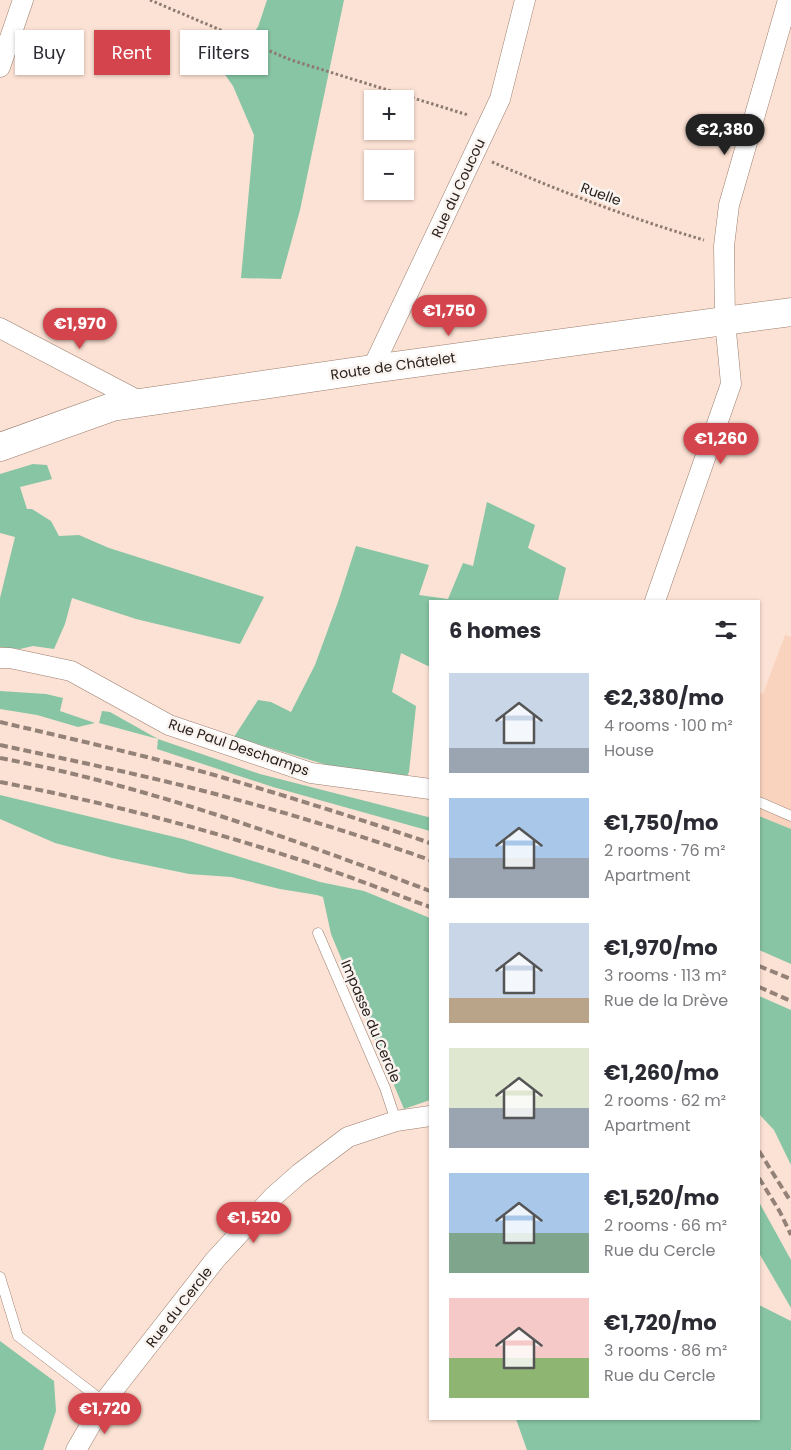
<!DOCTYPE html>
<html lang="en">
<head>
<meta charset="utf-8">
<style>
	:root { --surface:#fff; --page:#f7f7f7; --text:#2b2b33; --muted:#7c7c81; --accent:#d4444d }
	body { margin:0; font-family:Poppins,sans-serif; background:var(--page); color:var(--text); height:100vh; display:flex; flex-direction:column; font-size:19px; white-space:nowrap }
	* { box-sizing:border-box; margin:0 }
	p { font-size:16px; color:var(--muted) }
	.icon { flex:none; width:28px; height:28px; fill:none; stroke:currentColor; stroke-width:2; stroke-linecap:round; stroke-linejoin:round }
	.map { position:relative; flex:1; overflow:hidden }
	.side { position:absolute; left:429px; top:600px; width:331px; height:820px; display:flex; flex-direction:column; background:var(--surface); border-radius:0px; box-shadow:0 1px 4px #0004 }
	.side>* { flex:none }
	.banner { position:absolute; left:15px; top:30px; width:339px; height:45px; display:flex; gap:10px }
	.tools { position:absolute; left:364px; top:90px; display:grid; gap:10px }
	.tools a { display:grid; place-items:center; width:50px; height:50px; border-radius:0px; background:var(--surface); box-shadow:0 1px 4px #0004; font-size:25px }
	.price { position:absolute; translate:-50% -42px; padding:0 11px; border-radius:18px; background:var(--accent); color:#fff; font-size:16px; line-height:32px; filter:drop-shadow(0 1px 2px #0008) }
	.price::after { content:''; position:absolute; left:50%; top:30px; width:15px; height:11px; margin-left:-8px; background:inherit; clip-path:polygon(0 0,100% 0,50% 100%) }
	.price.current { background:#222; color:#fff }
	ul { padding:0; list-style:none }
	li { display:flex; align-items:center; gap:15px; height:125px; padding:0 20px }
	li span { display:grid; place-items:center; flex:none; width:140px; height:100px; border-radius:0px; color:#555 }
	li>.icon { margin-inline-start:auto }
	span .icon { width:60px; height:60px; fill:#fffc; stroke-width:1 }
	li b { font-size:21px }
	h2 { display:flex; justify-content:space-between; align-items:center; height:60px; padding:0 20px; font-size:21px }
	.tag { padding:0 18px; border-radius:0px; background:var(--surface); box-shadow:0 1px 4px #0004; font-size:18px; line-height:45px }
	.tag.current { background:var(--accent); color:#fff }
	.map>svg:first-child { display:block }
	.built { fill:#fad3be }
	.green { fill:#87c5a4 }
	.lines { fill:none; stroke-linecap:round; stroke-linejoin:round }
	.lane-casing { stroke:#9b7e6e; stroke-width:11 }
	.street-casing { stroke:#9b7e6e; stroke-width:21 }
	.secondary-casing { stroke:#9b7e6e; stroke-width:29 }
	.path { stroke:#8d7b72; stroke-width:3; stroke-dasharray:2.5 2.5; stroke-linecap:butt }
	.lane { stroke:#fff; stroke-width:10 }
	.street { stroke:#fff; stroke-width:20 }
	.secondary { stroke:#fff; stroke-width:28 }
	.rail { stroke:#948278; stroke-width:4; stroke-dasharray:8 4; stroke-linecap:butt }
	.labels { text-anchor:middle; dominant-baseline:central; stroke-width:5; stroke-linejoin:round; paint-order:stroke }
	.street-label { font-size:14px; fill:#2b201a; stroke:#faf4f0 }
</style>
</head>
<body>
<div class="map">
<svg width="791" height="1450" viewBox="0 0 791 1450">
	<rect width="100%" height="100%" fill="#fce2d4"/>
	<path class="built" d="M785 635 791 637V829L759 816V692L763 694Z"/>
	<path class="green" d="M267 0H344L300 210 281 279 241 278 254 135 233 86 214 59 235 54 258 27Z
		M33 464 47 465 52 479 20 487 27 509H32L51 521 59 536 79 535 109 548 264 597 240 644 136 619 72 598 65 624 54 649 33 646 20 649 0 647V598L15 537 0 533V474Z
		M487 502 535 525 528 548 566 568 558 601H430V667L401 653 392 692 416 706 409 772 407 776 327 765 234 737 258 700 271 702 291 712 315 665 338 602 356 546 429 565 419 595 448 599 463 563 473 566Z
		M0 691 46 694 63 698 60 711 95 723 78 727 37 715 0 709Z
		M102 711 110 712 158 739 260 774 428 817 430 816V831L273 787 157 749 158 739 99 723Z
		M0 795 183 839 320 882 364 891 430 918V1100L404 1109 331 934 323 897 317 895 280 889 231 877 189 874 112 858 55 843 0 819Z
		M759 816 791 829V964L759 950Z
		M759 996 791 1010V1165L774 1130 759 1114Z
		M759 1202 791 1260V1308L759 1253Z
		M759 1305 791 1321V1450H527L516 1419H759Z
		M0 1341 54 1381 56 1411 43 1450H0Z"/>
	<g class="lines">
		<g class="lane-casing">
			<path id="lane" d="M759 802 791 816
				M318 933 385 1088 396 1121
				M0 1277 18 1336 104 1402"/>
		</g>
		<g class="street-casing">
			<path id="street" d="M0 67 23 0
				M0 328 143 403
				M372 369 500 99 525 0
				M655 601 731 384 725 321 724 246 729 205 788 0
				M0 658H10L71 671 169 725 311 773 430 789
				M76 1450 104 1402 215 1260 273 1197 299 1174 348 1137 396 1121 430 1116"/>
		</g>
		<g class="secondary-casing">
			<path id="secondary" d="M0 447 112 407 372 369 791 312"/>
		</g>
		<path class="path" d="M150 0 291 60 468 115
			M492 162C562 192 632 219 704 240"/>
		<use href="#lane" class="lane"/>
		<use href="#street" class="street"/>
		<use href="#secondary" class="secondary"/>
		<path class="rail" d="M0 722C76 740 153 757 228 779 296 799 363 820 430 843
			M0 745C74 761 149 776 223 796 292 814 362 836 430 860
			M0 758C147 786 290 838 430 891
			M0 782C98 801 196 826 291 857 338 872 384 890 430 907
			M759 966 791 979
			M759 987 791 1001
			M759 1151 791 1202
			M759 1178 780 1212 791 1235"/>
	</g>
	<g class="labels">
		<g class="street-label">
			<text transform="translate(458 188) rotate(-65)">Rue du Coucou</text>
			<text transform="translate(601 194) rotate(20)">Ruelle</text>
			<text transform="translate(393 366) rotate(-8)">Route de Châtelet</text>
			<text transform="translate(239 747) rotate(19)">Rue Paul Deschamps</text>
			<text transform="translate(371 1021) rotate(67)">Impasse du Cercle</text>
			<text transform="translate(179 1307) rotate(-52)">Rue du Cercle</text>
		</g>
	</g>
</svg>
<div class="tools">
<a>+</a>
<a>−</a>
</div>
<b class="price current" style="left:725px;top:156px">€2,380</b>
<b class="price" style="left:449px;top:337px">€1,750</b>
<b class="price" style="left:80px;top:350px">€1,970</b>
<b class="price" style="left:721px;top:465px">€1,260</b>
<b class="price" style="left:254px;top:1244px">€1,520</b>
<b class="price" style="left:105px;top:1435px">€1,720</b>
<div class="banner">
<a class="tag">Buy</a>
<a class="tag current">Rent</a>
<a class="tag">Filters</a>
</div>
<section class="side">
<h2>6 homes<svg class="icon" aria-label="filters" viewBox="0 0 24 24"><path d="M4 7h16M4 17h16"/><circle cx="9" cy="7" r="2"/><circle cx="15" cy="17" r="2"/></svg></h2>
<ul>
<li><span style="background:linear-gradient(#c9d6e8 75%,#9aa5b1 0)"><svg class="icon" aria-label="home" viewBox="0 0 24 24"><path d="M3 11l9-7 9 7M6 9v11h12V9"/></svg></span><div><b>€2,380/mo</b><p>4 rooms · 100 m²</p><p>House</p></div></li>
<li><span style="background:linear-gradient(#a9c7e8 60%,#9aa5b1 0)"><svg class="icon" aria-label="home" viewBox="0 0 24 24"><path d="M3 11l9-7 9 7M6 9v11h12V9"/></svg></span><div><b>€1,750/mo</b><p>2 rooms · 76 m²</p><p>Apartment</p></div></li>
<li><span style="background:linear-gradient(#c9d6e8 75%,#b9a48a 0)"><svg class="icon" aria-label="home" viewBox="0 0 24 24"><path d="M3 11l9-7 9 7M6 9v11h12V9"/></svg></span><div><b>€1,970/mo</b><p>3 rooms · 113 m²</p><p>Rue de la Drève</p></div></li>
<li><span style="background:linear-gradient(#dfe7d0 60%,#9aa5b1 0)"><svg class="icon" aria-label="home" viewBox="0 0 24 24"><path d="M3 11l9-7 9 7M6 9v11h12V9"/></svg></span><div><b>€1,260/mo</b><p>2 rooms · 62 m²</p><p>Apartment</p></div></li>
<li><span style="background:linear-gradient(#a9c7e8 60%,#7fa58c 0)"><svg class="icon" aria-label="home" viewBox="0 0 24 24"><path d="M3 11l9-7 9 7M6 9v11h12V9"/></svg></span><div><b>€1,520/mo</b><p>2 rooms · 66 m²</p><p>Rue du Cercle</p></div></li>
<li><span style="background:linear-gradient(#f6c9c9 60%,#8fb573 0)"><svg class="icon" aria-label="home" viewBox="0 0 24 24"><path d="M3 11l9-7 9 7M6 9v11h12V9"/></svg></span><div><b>€1,720/mo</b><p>3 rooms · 86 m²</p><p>Rue du Cercle</p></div></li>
</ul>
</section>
</div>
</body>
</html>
